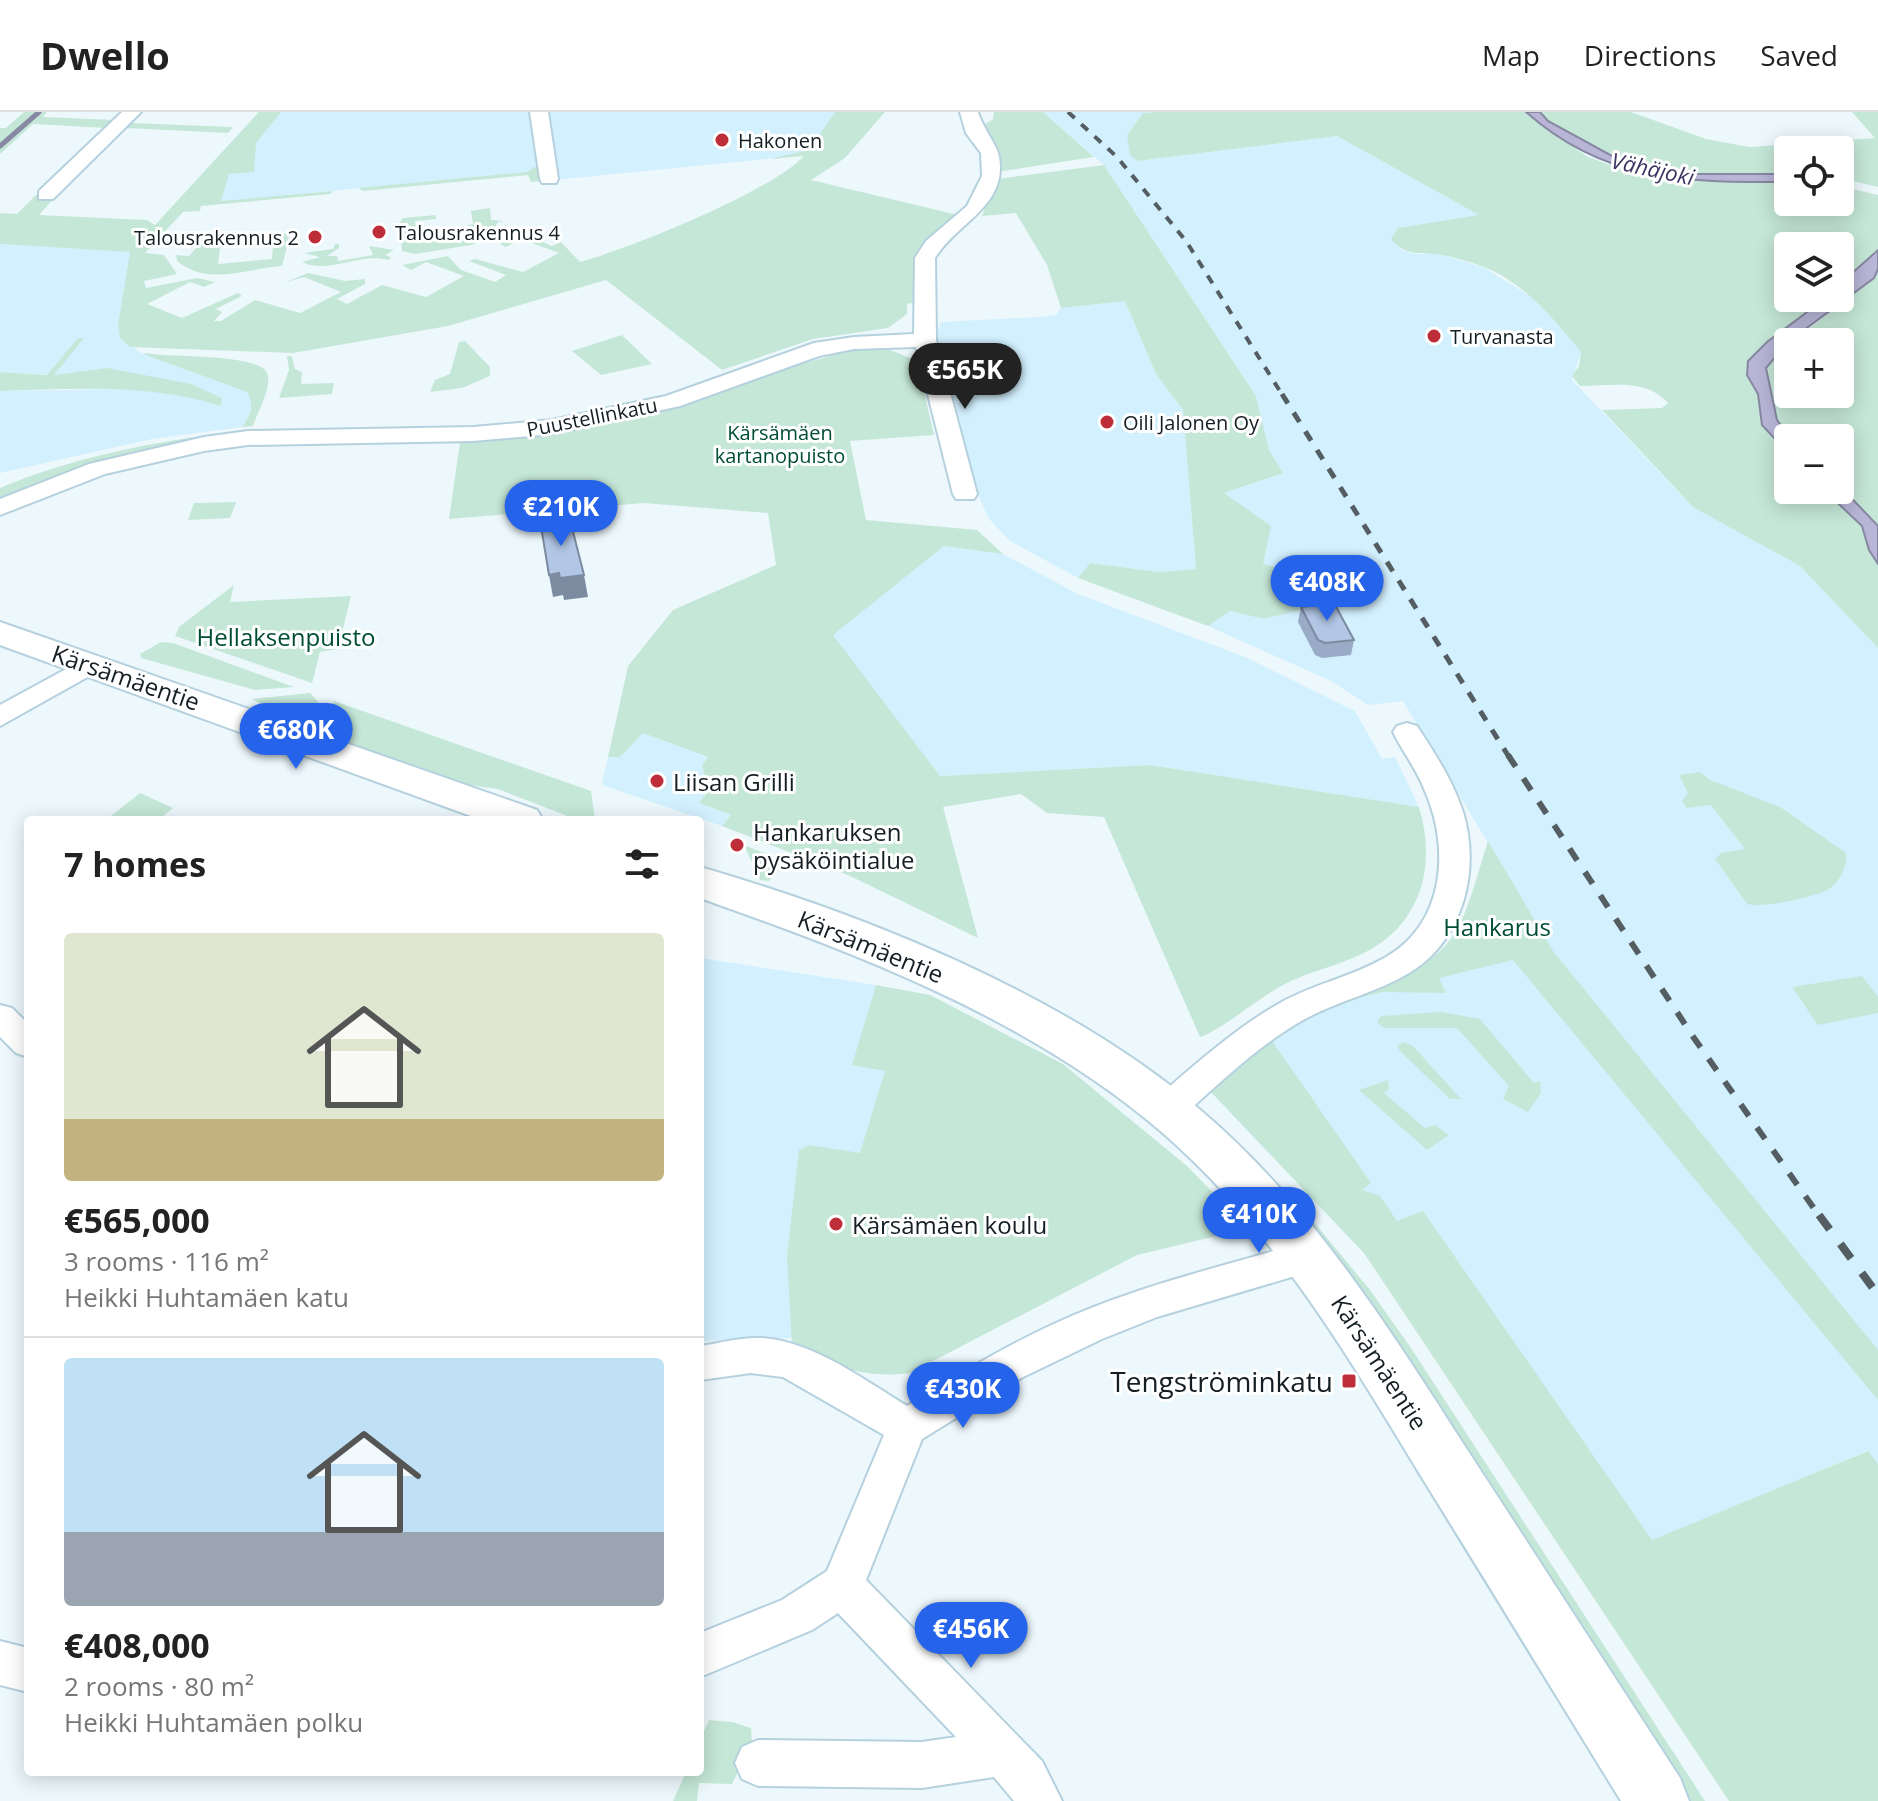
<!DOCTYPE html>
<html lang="en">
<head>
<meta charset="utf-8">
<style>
	:root { --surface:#fff; --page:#f2f2f2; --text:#222; --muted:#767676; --line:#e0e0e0; --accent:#2563eb }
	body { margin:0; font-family:"Open Sans",sans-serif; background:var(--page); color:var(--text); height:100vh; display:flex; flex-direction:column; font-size:30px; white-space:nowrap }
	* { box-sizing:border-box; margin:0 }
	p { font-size:26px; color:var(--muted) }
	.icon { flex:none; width:44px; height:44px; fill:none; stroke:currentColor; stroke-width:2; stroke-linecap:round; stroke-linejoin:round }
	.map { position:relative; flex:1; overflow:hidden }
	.panel { position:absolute; left:24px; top:704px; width:680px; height:960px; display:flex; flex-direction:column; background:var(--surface); border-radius:8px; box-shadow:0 4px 20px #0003 }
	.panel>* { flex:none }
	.tools { position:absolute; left:1774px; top:24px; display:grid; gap:16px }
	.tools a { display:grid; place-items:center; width:80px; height:80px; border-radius:8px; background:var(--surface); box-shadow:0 4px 20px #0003; font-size:40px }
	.price { position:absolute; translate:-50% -68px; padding:0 18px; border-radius:28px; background:var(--accent); color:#fff; font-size:26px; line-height:52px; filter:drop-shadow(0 2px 4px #0008) }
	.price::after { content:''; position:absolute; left:50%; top:48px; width:24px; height:18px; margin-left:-12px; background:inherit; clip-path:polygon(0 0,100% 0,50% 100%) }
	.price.selected { background:#222; color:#fff }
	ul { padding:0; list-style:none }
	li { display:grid; align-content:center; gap:16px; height:424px; padding:0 40px }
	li+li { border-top:2px solid var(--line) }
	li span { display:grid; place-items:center; height:248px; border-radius:8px; color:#555 }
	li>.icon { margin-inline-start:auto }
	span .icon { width:144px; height:144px; fill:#fffc; stroke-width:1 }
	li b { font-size:34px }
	h2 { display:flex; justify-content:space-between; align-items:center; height:96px; padding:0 40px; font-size:34px }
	header { display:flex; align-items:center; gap:48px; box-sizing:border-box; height:112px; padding:0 40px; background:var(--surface); border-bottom:2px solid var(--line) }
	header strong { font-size:38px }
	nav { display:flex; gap:44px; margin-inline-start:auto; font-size:28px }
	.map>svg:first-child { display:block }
	.built { fill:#d3f0fe }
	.green { fill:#c5e7d7 }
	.water { fill:#b8b5d7; stroke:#8788a1; stroke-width:2 }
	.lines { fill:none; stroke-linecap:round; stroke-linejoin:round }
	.stream { stroke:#8788a1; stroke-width:5 }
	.street-casing { stroke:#b5d1de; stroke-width:4 }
	.secondary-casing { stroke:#b5d1de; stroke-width:4 }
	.street { fill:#fff; fill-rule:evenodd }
	.secondary { fill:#fff; fill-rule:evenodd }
	.rail-far3 { stroke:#535d62; stroke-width:4; stroke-dasharray:9 9; stroke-linecap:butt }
	.rail-far2 { stroke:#535d62; stroke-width:5; stroke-dasharray:11 11; stroke-linecap:butt }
	.rail-far1 { stroke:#535d62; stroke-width:6; stroke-dasharray:14 14; stroke-linecap:butt }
	.rail { stroke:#535d62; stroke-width:8; stroke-dasharray:18 18; stroke-linecap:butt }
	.wall { fill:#99abc6 }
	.shaded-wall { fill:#7d8ba1 }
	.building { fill:#b2c7e6; stroke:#7d8ba1; stroke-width:2 }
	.poi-dot { fill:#be2e39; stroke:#fff; stroke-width:3 }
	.labels { text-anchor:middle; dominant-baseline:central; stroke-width:6; stroke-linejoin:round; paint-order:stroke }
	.far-poi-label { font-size:20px; fill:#141e23; stroke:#fff; text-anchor:start }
	.far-street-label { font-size:20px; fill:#141e23; stroke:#fff }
	.far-park-label { font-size:20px; fill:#004d35; stroke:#fff }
	.far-water-label { font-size:22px; font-style:italic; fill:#3b3463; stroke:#fff }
	.park-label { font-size:24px; fill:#004d35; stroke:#fff }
	.street-label { font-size:24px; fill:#141e23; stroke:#fff }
	.poi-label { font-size:24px; fill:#141e23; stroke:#fff; text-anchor:start }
	.near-poi-label { font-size:28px; fill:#141e23; stroke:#fff; text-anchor:end }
</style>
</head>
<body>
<header>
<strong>Dwello</strong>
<nav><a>Map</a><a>Directions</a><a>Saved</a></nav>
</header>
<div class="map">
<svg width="1878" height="1689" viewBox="0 0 1878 1689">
	<rect width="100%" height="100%" fill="#edf8fd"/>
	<path class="built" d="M259 0H852L806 43 534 70 528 60 173 94Z
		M1043 0H1158L1143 1 1127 23 1137 49 1337 24 1481 104 1399 116V137L1415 142H1439L1483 155 1540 190 1581 240 1572 268 1680 382 1694 395 1800 454 1878 536V1352L1867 1339 1579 1459 1364 1141 1211 980 1279 918 1337 891 1552 838 1403 589 1368 593 1333 570 1208 514 1230 499 1264 507 1345 487 1333 470 1263 452 1224 381 1283 361 1269 339 1256 284 1104 53Z
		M0 132 131 140 118 213 120 226 143 242 247 280 253 290 249 305 242 315 152 327 0 361V279L137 277 184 282 221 294 222 286 98 257 57 263 0 260Z
		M1125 189 1156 262 1183 298 1196 457 1159 460 1090 451 1078 466 1010 429 989 407 973 371 941 257 936 224 941 210 1040 205 1056 203 1061 196Z
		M944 434 1003 442 1078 482 1245 545 1355 599 1382 647 1395 645 1419 695 1150 653 940 664 832 523Z
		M643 621 708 645 702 653 709 678 699 691 731 703 722 714 602 673 608 645H620Z
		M700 846 876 873 873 884 928 918 792 1233V1226L700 1229Z"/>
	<path class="green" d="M24 0H47L43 5 115 8 107 16 33 12 0 42V16H6Z
		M259 0H281L256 31 254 60 229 62 221 89 333 79 330 82 201 94 200 99 183 100 145 141 164 143 177 162 144 169 146 176 197 166 215 170 204 175 190 170 147 192 182 206 238 181 242 184 216 197 222 200 214 209H221L255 188 300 201 341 180 304 165 284 171 308 161 345 169 365 167V172L337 187 347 192 382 173 426 185 464 164 426 150 411 158 402 153 448 144 461 158 495 170 506 163 469 149 475 147 523 160 559 141 521 127 506 135 500 132 521 121 552 134 561 130 580 150C629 137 772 79 804 44L770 47 809 38 835 0H885L845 46 811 68 958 103 939 122 918 190 907 192V202L888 216 813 227 722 258 606 168 448 214 293 241 130 235 120 226 118 213 130 140 0 132V101L17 102 36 83 56 84 39 103 147 108 155 113Z
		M994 0H1043L1094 45 996 60 980 16 993 7Z
		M1158 0H1526L1586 44 1607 52 1665 66 1788 70V90H1840V74L1878 83V138L1840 172V134H1788V186H1826L1767 231 1747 263 1758 282 1762 313 1788 341V378H1824L1862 414 1869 438 1878 452V536L1800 454 1693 395 1602 298 1662 296 1668 291C1646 266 1611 274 1580 274L1572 264 1579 254 1581 240C1556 210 1535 183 1501 163 1483 153 1461 147 1442 143 1421 139 1406 146 1391 127L1398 116 1479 103 1337 24 1137 49 1130 43 1127 23 1143 1Z
		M1540 0H1631L1706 27 1749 35 1875 26 1852 0H1878V75L1840 66V38H1788V62H1687L1623 50 1548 9Z
		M132 11 233 15 228 21 126 16Z
		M1104 53 1256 284 1269 338 1283 361 1224 381 1271 414 1263 452 1333 470 1346 487 1264 507 1230 499 1208 514 1078 466 1090 451 1159 460 1196 457 1183 298 1156 262 1125 189 1061 196 1047 153 1016 101 982 104 996 67Z
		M534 55 539 56 543 68 531 70 528 63 363 79 359 76 527 60Z
		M490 96 491 108 504 109 498 110 495 115 499 117 493 118 485 128 471 133 415 142 402 139 400 110 403 106 436 103V107L415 109 417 131 468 126V113L473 112 471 99Z
		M278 119 290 123 282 154C248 156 208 175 177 149L176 143 189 144 202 129 191 125 238 122V127L221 129 218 152 272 147 273 134 279 133Z
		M335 132H339V136L327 144H337L338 149 373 143 369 134 394 138 385 143 391 145 389 148C360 140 328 163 302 150L320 145 304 141 333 137Z
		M1878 157V414L1840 374V326H1791L1777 308 1766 256 1788 233V282H1840V230H1792L1873 166Z
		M622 223 652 252 601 263 572 239Z
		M78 226H84L54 263 107 256 191 272 222 286 221 294C150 271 74 277 0 279V260L47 263Z
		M465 229 490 255V264L462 276 430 280 435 268 450 262 459 230Z
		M881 234 917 249 934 323 850 329 866 408 977 418 1003 442 944 434 833 523 940 664 1150 653 1419 695C1437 754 1421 813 1364 841 1338 854 1309 859 1283 873 1262 884 1218 920 1200 925L1104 705 1047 701 1021 682 943 695 978 826 848 763 722 714 731 703 699 691 709 678 702 653 708 645 643 621 620 645H608L628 554 673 498 776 453 768 401 644 391 449 407 460 330C535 325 610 315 682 293 749 273 810 243 881 234Z
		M146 241C169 246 258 241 267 261 273 274 257 301 253 314L242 315C251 303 255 294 247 280L143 242Z
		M287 244H292L295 257 302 260 301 272 334 271 332 282 279 286 289 258Z
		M209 323 96 352 0 390V376C67 348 137 333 209 323Z
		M236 390 230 406 188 408 194 391Z
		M234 473 230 490 351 484 338 537 320 540 312 571 175 524 179 515Z
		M161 530 173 531 294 575 255 578 141 546 140 542Z
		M310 581 319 591 317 602 302 614 252 587Z
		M334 589 591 679 595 708H578L498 677 454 671 325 624 321 616Z
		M1700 660 1710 668 1780 695 1846 741C1848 754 1839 772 1827 778 1814 785 1759 797 1747 792L1715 747 1721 741 1745 737 1711 693 1687 696 1682 689 1688 681 1679 663Z
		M140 681 173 696 158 708H106Z
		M1488 729 1553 839 1878 1238V1288L1513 848 1439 866 1446 881 1383 880 1337 891C1380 873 1438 858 1460 812 1472 786 1479 757 1488 729Z
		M744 733 781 748 782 754 769 769 760 768Z
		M1862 864 1878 885V901L1818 913 1792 875Z
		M876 873 930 883 1063 952 1187 1054 1233 1101 1229 1121 1137 1143 910 1261C861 1267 836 1254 792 1233L787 1144 799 1038 809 1033 860 1041 885 959 852 953Z
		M1441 900 1480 907 1534 971 1540 969 1541 981 1528 1000 1503 987 1509 974 1457 916H1384L1377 910 1381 904Z
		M1270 926 1371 1071 1362 1078 1380 1084 1397 1109 1423 1099 1652 1428 1868 1339 1878 1352V1689H1729L1364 1141 1211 980Z
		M1404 930 1413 934 1461 987H1450L1400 939 1397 934Z
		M1388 968 1389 977 1384 981 1425 1016 1435 1013 1449 1023 1427 1038 1359 978Z
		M1303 1097 1370 1178 1413 1239 1705 1689H1680L1298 1101Z
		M709 1608 732 1610 751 1616 752 1631 732 1672 699 1671 697 1689H673L686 1660H700V1628Z"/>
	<path class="water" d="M1526 0H1540L1548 9 1623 50 1687 62H1788V70C1686 70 1606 71 1526 0Z
		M1878 138V157L1874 166 1788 230 1766 256 1777 308 1791 326 1788 341 1762 313 1758 282 1747 263 1748 249 1767 230 1826 186H1840V172Z
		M1840 374 1878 414V452L1869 438 1862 414 1824 378H1840Z"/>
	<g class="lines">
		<path class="stream" d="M0 34 39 0"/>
		<g class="street-casing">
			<path id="street" d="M122 0H141L53 87H39V79Z
				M530 0H548L558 67 556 71H542L540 67Z
				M960 0H978C982 15 998 34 999 45 1008 94 956 111 935 146L936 228 977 382 974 387H956L953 382 916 235 854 237 819 244 680 294 552 322 473 329 248 333 204 339 105 362 0 403V387L89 352 204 325 248 319 473 315 552 308 666 284 814 231 854 225 914 222 915 146 926 129 967 94 982 64 981 41 966 21Z
				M90 544 100 546 104 552 100 558 0 614V593Z
				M1407 611 1417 614C1434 640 1453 669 1463 700 1481 758 1463 829 1409 861 1376 881 1337 889 1303 908 1257 934 1219 972 1179 1007L1167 1011 1155 1007 1150 997 1155 987C1195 953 1234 917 1280 891 1313 872 1352 865 1386 845 1445 811 1450 736 1425 679 1417 658 1403 640 1393 620L1397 614Z
				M0 893 12 896 28 912V945L16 941 0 925Z
				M1309 1129 1322 1134 1328 1145 1322 1156 1157 1205 1102 1227 1021 1266 922 1327 866 1468 1042 1649 1062 1689H1014L994 1665 922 1676 758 1674 742 1667 735 1651 742 1635 758 1628 922 1630 956 1625 838 1501 812 1518 700 1565V1521L782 1488 827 1459 884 1323 783 1265 751 1261 700 1268V1234C720 1231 741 1225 761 1226 813 1229 864 1268 907 1294 961 1261 1015 1228 1074 1203 1150 1171 1230 1152 1309 1129Z
				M0 1529 28 1536V1580L0 1573Z"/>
		</g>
		<g class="secondary-casing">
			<path id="secondary" d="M0 510 537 698 543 708H482L0 533Z
				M700 755C866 803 1066 883 1198 996 1312 1092 1388 1215 1468 1339 1539 1448 1609 1557 1680 1666L1689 1689H1621C1555 1582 1490 1475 1424 1369 1348 1244 1275 1119 1164 1022 1031 907 863 844 700 786Z"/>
		</g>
		<use href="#street" class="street"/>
		<use href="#secondary" class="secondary"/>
		<path class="rail-far3" d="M1068 0 1117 45 1186 129 1283 284"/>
		<path class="rail-far2" d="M1282 282 1509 645"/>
		<path class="rail-far1" d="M1508 643 1694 926 1820 1105"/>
		<path class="rail" d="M1819 1103 1878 1183"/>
	</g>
	<path class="wall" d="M1301 495 1354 528 1351 543 1322 546 1315 543 1298 510Z"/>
	<path class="shaded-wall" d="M559 461 584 463 588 485 564 488 563 483 553 485 549 463Z"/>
	<path class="building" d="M569 404 584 463 560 466 559 461 549 463 540 408Z
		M1334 491 1354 528 1325 531 1318 528 1301 495Z"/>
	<g class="poi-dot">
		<circle cx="722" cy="28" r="8"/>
		<circle cx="379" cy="120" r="8"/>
		<circle cx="315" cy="125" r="8"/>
		<circle cx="1434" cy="224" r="8"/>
		<circle cx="1107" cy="310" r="8"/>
		<circle cx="657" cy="669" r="8"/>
		<circle cx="737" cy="733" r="8"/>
		<circle cx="836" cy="1112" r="8"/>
		<rect x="1341" y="1261" width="16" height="16" rx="4"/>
	</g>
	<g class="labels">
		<g class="far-poi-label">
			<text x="738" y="28">Hakonen</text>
			<text x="395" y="120">Talousrakennus 4</text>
			<text x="299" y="125" text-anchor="end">Talousrakennus 2</text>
			<text x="1450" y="224">Turvanasta</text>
			<text x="1123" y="310">Oili Jalonen Oy</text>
		</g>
		<g class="far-street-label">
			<text transform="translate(592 305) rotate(-11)">Puustellinkatu</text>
		</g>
		<g class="far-park-label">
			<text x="780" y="320">Kärsämäen<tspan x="780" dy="23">kartanopuisto</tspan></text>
		</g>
		<g class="far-water-label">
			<text transform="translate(1653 56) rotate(12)">Vähäjoki</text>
		</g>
		<g class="park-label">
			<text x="286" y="524">Hellaksenpuisto</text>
			<text x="1497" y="814">Hankarus</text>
		</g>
		<g class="street-label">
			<text transform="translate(126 565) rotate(19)">Kärsämäentie</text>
			<text transform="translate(871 834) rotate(22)">Kärsämäentie</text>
			<text transform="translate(1380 1250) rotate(57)">Kärsämäentie</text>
		</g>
		<g class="poi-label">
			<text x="673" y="669">Liisan Grilli</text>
			<text x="753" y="719">Hankaruksen<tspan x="753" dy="28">pysäköintialue</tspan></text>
			<text x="852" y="1112">Kärsämäen koulu</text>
		</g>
		<g class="near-poi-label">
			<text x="1333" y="1269">Tengströminkatu</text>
		</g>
	</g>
</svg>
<div class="tools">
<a><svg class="icon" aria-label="locate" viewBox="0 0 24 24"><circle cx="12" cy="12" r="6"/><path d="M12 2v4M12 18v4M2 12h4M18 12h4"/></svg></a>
<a><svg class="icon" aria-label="layers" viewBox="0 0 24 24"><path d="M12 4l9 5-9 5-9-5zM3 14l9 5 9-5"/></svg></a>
<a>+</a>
<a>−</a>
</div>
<b class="price selected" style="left:965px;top:299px">€565K</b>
<b class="price" style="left:561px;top:436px">€210K</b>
<b class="price" style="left:1327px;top:511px">€408K</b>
<b class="price" style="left:296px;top:659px">€680K</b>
<b class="price" style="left:1259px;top:1143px">€410K</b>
<b class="price" style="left:963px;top:1318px">€430K</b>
<b class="price" style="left:971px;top:1558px">€456K</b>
<section class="panel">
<h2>7 homes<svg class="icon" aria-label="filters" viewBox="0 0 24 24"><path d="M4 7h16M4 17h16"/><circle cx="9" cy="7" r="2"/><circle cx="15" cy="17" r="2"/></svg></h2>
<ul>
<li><span style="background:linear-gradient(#dfe7d0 75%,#c2b280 0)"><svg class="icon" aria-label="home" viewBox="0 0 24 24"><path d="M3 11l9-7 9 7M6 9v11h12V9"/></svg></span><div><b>€565,000</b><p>3 rooms · 116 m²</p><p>Heikki Huhtamäen katu</p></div></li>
<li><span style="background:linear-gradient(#bfe0f5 70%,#9aa5b1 0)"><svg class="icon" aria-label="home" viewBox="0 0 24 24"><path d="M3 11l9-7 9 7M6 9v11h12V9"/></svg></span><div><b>€408,000</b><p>2 rooms · 80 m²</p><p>Heikki Huhtamäen polku</p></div></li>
</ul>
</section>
</div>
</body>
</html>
